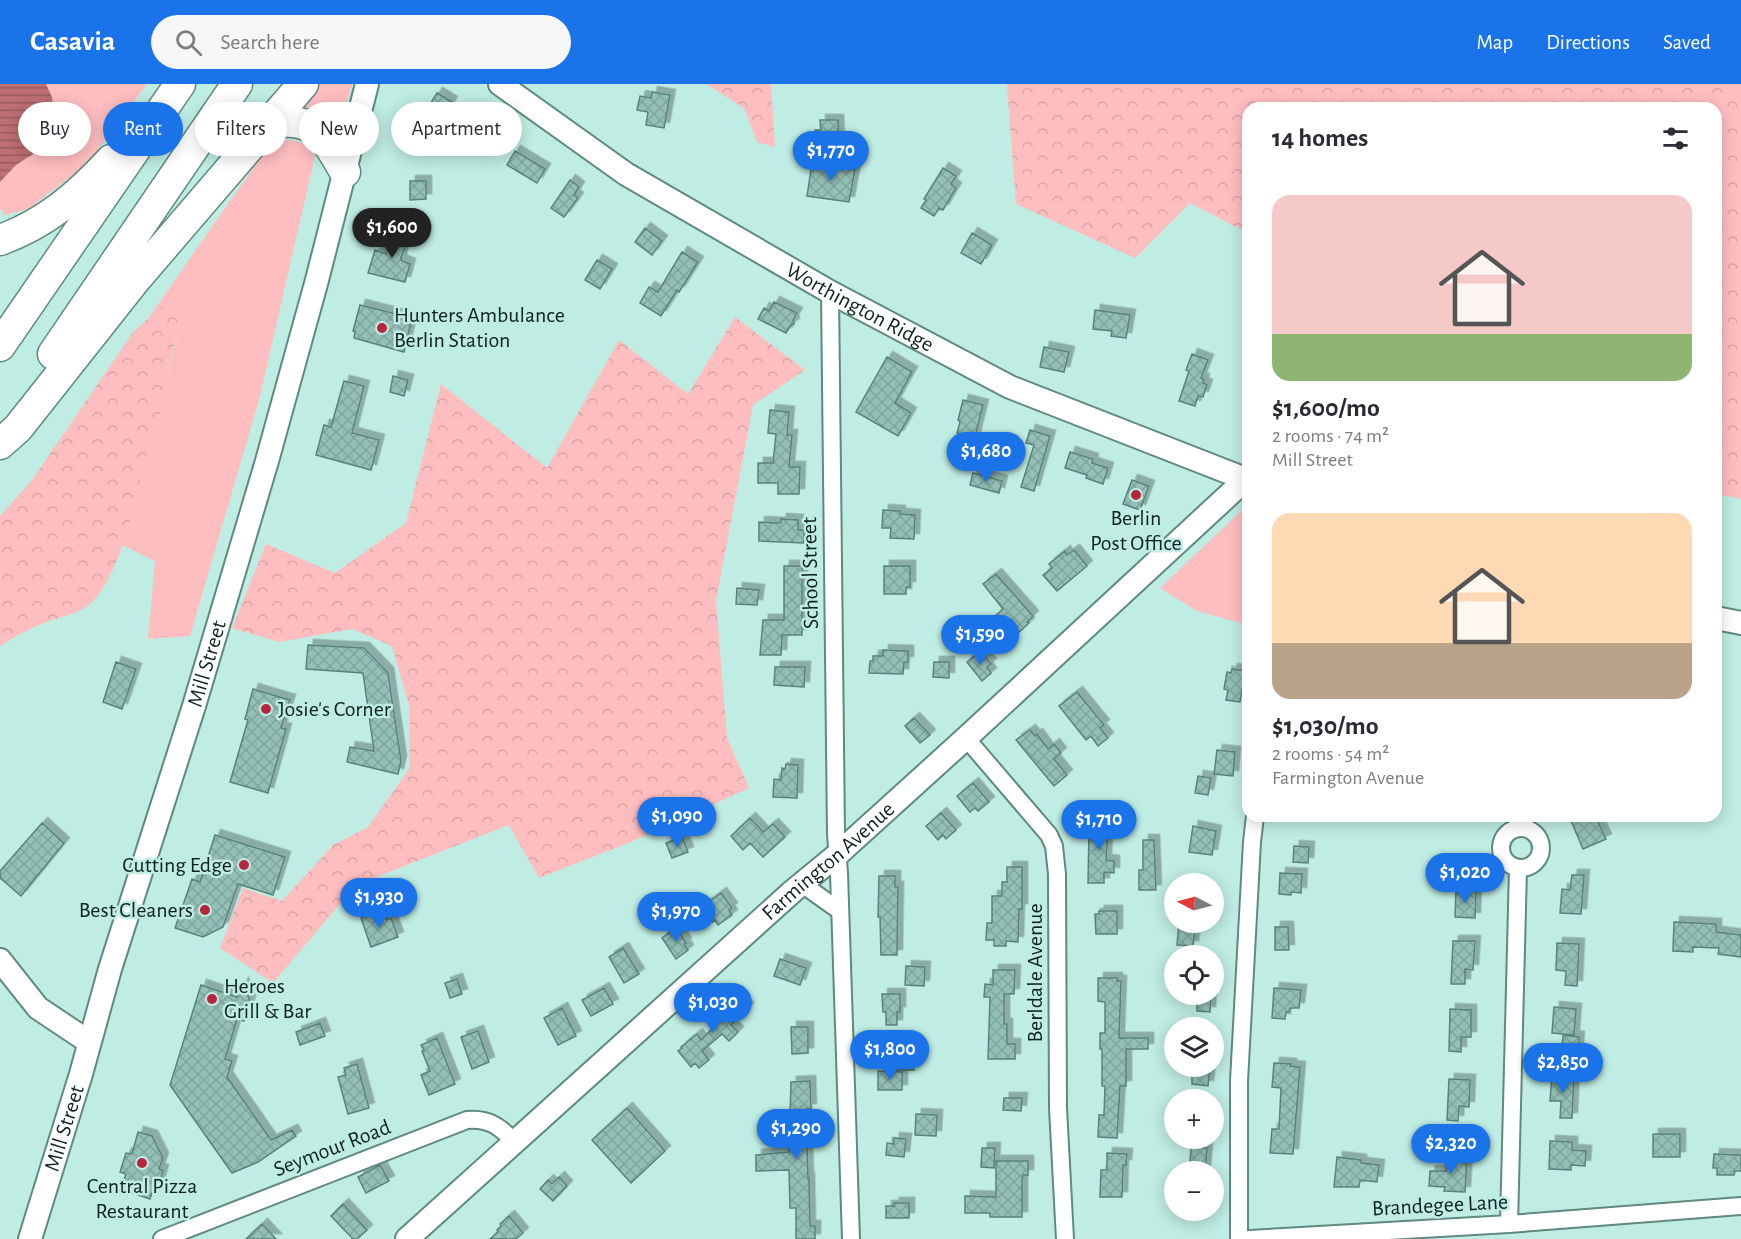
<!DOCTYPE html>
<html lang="en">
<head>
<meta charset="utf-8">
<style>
	:root { --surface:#fff; --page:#f7f7f7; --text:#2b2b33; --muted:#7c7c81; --accent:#1a73e8 }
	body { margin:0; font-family:"Alegreya Sans",sans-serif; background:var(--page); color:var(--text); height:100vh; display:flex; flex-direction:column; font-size:22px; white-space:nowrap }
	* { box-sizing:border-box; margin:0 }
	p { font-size:20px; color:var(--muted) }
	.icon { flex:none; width:33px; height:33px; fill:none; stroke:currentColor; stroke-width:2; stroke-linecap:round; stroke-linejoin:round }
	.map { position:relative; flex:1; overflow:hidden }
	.details { position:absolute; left:1242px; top:18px; width:480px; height:720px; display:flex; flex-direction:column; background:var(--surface); border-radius:18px; box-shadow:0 3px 15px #0003 }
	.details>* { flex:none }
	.banner { position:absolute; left:18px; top:18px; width:570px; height:54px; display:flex; gap:12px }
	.needle { width:39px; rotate:276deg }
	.tools { position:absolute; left:1164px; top:789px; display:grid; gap:12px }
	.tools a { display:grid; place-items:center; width:60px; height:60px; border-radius:50%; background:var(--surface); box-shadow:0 3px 15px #0003; font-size:30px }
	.price { position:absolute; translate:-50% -51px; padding:0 14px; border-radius:21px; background:var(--accent); color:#fff; font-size:20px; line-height:39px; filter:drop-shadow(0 2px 3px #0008) }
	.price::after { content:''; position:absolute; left:50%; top:36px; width:18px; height:14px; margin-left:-9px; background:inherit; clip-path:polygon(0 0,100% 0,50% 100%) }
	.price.on { background:#222; color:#fff }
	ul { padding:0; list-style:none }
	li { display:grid; align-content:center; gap:12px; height:318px; padding:0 30px }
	li span { display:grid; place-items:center; height:186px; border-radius:18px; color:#555 }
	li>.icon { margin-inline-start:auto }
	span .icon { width:108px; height:108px; fill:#fffc; stroke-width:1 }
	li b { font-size:26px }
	h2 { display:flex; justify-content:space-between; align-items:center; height:72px; padding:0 30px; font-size:26px }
	.chip { padding:0 21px; border-radius:27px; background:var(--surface); box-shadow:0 3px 15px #0003; font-size:21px; line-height:54px }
	.chip.on { background:var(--accent); color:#fff }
	header { display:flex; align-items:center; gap:36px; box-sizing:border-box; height:84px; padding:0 30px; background:var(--accent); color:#fff }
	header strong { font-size:28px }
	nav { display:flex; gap:33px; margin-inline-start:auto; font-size:21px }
	.search { width:420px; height:54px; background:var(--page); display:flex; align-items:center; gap:15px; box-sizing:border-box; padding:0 21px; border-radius:33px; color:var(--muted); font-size:22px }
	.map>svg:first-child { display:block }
	.green { fill:#febec0 }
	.forest { fill:url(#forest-crowns) }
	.water { fill:url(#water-rules) }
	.building { fill:url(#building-cross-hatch); stroke:#59837b; stroke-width:1.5; filter:url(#shadow) }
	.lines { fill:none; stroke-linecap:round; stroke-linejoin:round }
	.street-casing { stroke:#5f8981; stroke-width:20 }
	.secondary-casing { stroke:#5f8981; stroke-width:26 }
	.highway-casing { stroke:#5f8981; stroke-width:33 }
	.street { stroke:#fff; stroke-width:16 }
	.secondary { stroke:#fff; stroke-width:22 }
	.highway { stroke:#fff; stroke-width:30 }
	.poi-dot { fill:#b7253f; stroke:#bfece3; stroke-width:2 }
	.labels { text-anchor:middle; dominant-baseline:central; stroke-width:5; stroke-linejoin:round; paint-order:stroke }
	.street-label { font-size:22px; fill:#10221f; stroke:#bfece3 }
	.poi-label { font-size:22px; fill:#10221f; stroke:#bfece3; text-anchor:start }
</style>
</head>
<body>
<header>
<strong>Casavia</strong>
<div class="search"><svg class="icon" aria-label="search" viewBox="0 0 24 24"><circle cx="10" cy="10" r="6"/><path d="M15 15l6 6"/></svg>Search here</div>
<nav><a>Map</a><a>Directions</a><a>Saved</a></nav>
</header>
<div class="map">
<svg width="1741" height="1155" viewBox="0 0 1741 1155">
	<defs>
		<pattern id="forest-crowns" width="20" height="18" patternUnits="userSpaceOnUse" patternTransform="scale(1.5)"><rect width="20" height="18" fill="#febec0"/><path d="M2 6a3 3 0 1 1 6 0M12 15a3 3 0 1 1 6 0" fill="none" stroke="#d9a3a5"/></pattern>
		<pattern id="water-rules" width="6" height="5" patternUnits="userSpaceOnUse" patternTransform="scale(1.5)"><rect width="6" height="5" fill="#bd6f73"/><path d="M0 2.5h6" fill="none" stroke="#985b5e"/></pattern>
		<pattern id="building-cross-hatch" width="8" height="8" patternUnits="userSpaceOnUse" patternTransform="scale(1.5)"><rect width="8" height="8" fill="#93bfb6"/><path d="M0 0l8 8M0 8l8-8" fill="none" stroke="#7ea49c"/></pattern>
		<filter id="shadow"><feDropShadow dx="5.5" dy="-5.5" stdDeviation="0" flood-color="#0004"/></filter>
	</defs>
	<rect width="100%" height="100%" fill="#bfece3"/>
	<path class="green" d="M46 0H147L86 81 28 125 5 131 0 125V98L16 81 47 61 53 22 52 13Z
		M316 0H352L337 52 291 31Z
		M280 56C298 56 304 57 315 72L260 312 190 552 148 555 155 477 122 461 165 303 183 227 169 221 149 233 267 64Z
		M1245 423H1248V541L1197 527 1160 504Z"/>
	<path class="forest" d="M706 0H771L775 63 757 58 744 24Z
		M1007 0H1741V415L1716 410V24H1248V149L1190 119 1135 174 1016 120Z
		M175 220 183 227C180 242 175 256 172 271 167 290 165 310 160 329 155 349 147 369 142 390 132 429 121 486 93 517 80 531 61 532 44 539 29 545 14 553 0 562V432L32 396 134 247 160 224Z
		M735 233 805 286 753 321 716 516 727 654 749 704 631 758 539 794 509 741 356 801 273 899 220 864 243 804 282 817 333 761 368 743 409 685 410 625 392 562 352 545 279 558 232 544 266 460 335 489 406 439 441 300 547 384 619 256 688 310Z"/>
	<path class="water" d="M0 0H46L52 13 53 22 47 61 16 81 0 98Z"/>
	<path class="building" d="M652 8 670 11 664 44 646 41 648 28 637 26 640 12 651 14Z
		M437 9 452 18 436 42 422 33Z
		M820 36H838L839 57H816L815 46H821Z
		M515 67 545 85 537 99 507 81Z
		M812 79 855 85 849 118 807 112Z
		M943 84 956 92 951 100 956 104 943 126 939 124 934 132 921 124 926 116 924 115Z
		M570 96 579 103 574 111 578 114 564 133 551 124Z
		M410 97H426V115L410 116Z
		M645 144 662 157 652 171 635 158Z
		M393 145 409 150 401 174 402 177 410 180 405 198 368 189 375 166 386 170Z
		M972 149 992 161 981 180 961 169Z
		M682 168 698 178 679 208 677 206 661 232 640 219 649 203 658 208Z
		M597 176 612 185 600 205 585 196Z
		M774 218 797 229 793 236 794 240 791 241 786 249 758 235 764 224 769 227Z
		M360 221 412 234 404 268 354 254 355 247H353Z
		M1095 226 1130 231 1126 254 1111 252 1112 247 1093 245Z
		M1044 263 1069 268 1064 288 1040 283Z
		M1192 270 1208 276 1201 294 1204 295 1203 299 1207 301 1203 313 1198 312 1195 322 1179 317 1189 287 1186 286Z
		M887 273 912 288 895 319 911 329 898 352 856 328Z
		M393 292 408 296 404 312 390 308Z
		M344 297 364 302 352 349 379 356 371 386 316 371 324 341 331 343Z
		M963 316 983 321 975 353 957 349 960 338 958 336Z
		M770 326 789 328 787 351H792L789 383H800L799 410H778V399H758V379H773L776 350 768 349Z
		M1030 346 1050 352 1034 407 1021 403 1034 361 1026 359Z
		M1070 368 1093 375 1092 379 1108 384 1103 400 1086 394 1087 391 1065 384Z
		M973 389 1002 397 999 409 970 401Z
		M1132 396 1149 402 1140 426 1123 420Z
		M883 426 900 427V430L915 431 914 455 890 454 891 444H882Z
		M781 435 798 436V446H804V459L759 457V438L781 439Z
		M1074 466 1087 482 1057 507 1043 491 1052 484 1049 480 1065 467 1067 471Z
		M784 482H802V551H782L781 571H760L763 536H784Z
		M884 482H910V503H906V510H884Z
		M996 490 1033 532 1027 538 1029 539 1014 553 1011 552 1004 558 991 543 998 536 995 532 1003 525 983 500Z
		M737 504 759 506 757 521 736 520Z
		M308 561 364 564 388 589 401 677 398 690 347 678 350 663 374 667 363 589 306 585Z
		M883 566 908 567V578H904L903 590 869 589 870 577H873V572H883Z
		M980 567 991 580 987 583 991 589 982 597 967 578Z
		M116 578 136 585 122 625 103 618Z
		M934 578H949V594L933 593Z
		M775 583H805L804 603 774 601Z
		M1232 585 1246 587 1240 618 1226 616 1228 606 1224 605 1227 588 1231 589Z
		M253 605 290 616 281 644 286 645 268 709 230 698 248 636 245 635Z
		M1077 608 1104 641 1100 644 1108 654 1098 662 1091 652 1086 656 1059 622Z
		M914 634 930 651 920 659 905 642Z
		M1030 646 1035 652 1037 650 1048 665 1054 660 1061 669 1054 675 1067 691 1054 702 1016 656Z
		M1217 666 1235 668 1233 692 1214 690Z
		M786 680 798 681 797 714 773 713 774 695 781 696 782 684 785 685Z
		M1198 692 1211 694 1208 711 1195 709Z
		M973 699 989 718 978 727 975 724 970 728 957 712Z
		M1097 728 1109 729 1106 776 1114 777V789L1104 788V799H1088L1089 745H1096Z
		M941 729 956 746 946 755 943 751 938 756 926 742Z
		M1569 732H1595L1606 755 1583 765Z
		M750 734 763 748 773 740 785 753 763 773 750 759 743 766 731 752Z
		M42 739 64 759 21 812 0 794V787Z
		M1193 742 1216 747 1212 771 1189 768Z
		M215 751 285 773 273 811 238 800 223 843 203 853 175 844 192 795 200 798Z
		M682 753 688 768 672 774 666 759Z
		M1143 756H1154L1156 806H1139V786H1143Z
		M1294 762 1309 763 1308 779 1293 778Z
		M1007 783H1022V825H1019L1018 858 1006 857V862H994V856H986L987 839H992V812H1002V798H1007Z
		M1280 789 1302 790 1301 809 1291 808V811L1279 810Z
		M1572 791H1584L1581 830 1560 829 1562 805 1570 806Z
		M879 792H895V803H898L897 871H881L880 833H878Z
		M1456 806 1476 807 1475 834 1455 833Z
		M721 809 732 824 729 826 732 831 718 841 715 836 713 838 702 823Z
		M1099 827H1117V850H1096L1095 830H1099Z
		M384 829 387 836 391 834 398 853 371 863 361 834 373 830 374 832Z
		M1179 838H1196L1193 862 1177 861Z
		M1674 838 1716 840V848L1741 851V873L1718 870 1719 864 1693 863V868L1673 867Z
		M1275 843H1288L1289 866H1275Z
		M676 844 686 859 684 860 688 866 676 875 662 854Z
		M1453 857H1475L1473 886 1465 885V900H1451Z
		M1557 859 1579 860 1577 902 1565 901 1566 887 1556 886Z
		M623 864 639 890 624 899 609 873Z
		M780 875 806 884 800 901 774 892Z
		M906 882 925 883 924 902 905 901Z
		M993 886H1015L1014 910H1004V940H1007V960H1015V975H988L990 913H984L985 900 993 901Z
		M1098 894H1117V897H1121L1119 954H1148V965H1126V1002H1120L1117 1054 1098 1053 1099 1031H1104L1105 1002H1102V965H1100V949H1105V918L1098 917Z
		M457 895 462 910 450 914 445 899Z
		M243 899 250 917 244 937 237 935 225 975 232 977 227 993 271 1056 292 1046 296 1052 258 1078 232 1089 170 1001 201 901 237 913Z
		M604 904 613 920 591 932 582 916Z
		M1274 904 1301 906 1299 924H1290L1289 928H1286L1285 935 1272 934Z
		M882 910H900V928H897V941H886V928H883Z
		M1197 910H1211L1210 928 1197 927Z
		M736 912 748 924 731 941 738 948 729 957 722 950 702 967 709 976 699 984 695 979 691 983 678 967 682 964 681 963 697 950 701 956 723 934 719 930Z
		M1554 923 1576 925 1574 951 1552 949Z
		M562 924 576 952 558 961 544 934Z
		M1450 925 1471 926V953H1461V968L1449 967Z
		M320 939 325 952 300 961 296 948Z
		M791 943H808V969L792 970Z
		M478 947 489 978 472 985 461 953Z
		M1563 951 1579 953 1578 966 1562 965Z
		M437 954 455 1000 429 1011 421 991 430 987 422 967 424 966 421 961Z
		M896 970H914V986H896Z
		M1274 979 1291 980 1290 982 1300 983 1293 1070 1270 1069 1272 1045H1279L1281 1004 1272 1003Z
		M357 980 369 1024 348 1030 338 993 346 991 344 984Z
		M1192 982H1210L1208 1002 1192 1000Z
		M878 987 902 988V1006H878Z
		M1552 990 1574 992 1572 1034H1560L1561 1017H1550Z
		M1449 995 1470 996 1469 1023 1459 1022 1458 1037 1447 1036Z
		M810 997 811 1025H806L808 1094H809L810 1142H815V1155H796V1124H790L789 1086 756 1087V1071L789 1068 791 998Z
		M1004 1014H1022L1021 1027 1003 1026Z
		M627 1024 665 1067 631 1099 592 1056Z
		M916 1030 937 1031 936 1052 915 1051Z
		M138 1048 152 1052 163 1074 159 1085 163 1086 159 1101 155 1100 150 1115 121 1105 126 1090 120 1088 126 1069 132 1070Z
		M1653 1050H1680V1073H1653Z
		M894 1054 906 1055 904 1073 886 1071 887 1059 894 1060Z
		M1192 1054H1204L1203 1064H1207L1205 1088H1189Z
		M1550 1057 1572 1058V1066L1586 1067 1585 1082 1571 1081V1086L1549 1085Z
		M982 1064H995L994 1084 981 1083Z
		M1107 1069 1127 1070 1126 1081H1123L1122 1113H1100L1101 1086H1107Z
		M1714 1070 1741 1071V1087H1735L1734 1091H1717V1084H1713Z
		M1446 1072 1467 1073 1465 1108 1444 1107 1445 1103 1429 1102 1430 1087H1446Z
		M1337 1073 1361 1076V1079L1379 1081 1377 1098 1360 1096 1359 1103H1334Z
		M996 1077H1028V1091H1023L1022 1097V1133H990V1129H965V1112L996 1113Z
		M380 1081 389 1097 366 1109 358 1093Z
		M559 1093 567 1102 553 1117 540 1105 548 1096 552 1100Z
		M894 1119H909V1134H886V1122H894Z
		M343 1120 367 1146 357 1155H353L331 1132Z
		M509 1132 523 1149 516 1155H490L498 1148 497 1146 501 1142 500 1140Z
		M262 1140 276 1155H246Z"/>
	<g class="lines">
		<g class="street-casing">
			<path id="street" d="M830 208 836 750 839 789 851 1155
				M966 654 1049 751 1054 762 1057 790 1058 1024 1065 1155
				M1501 764a20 20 0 1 1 40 0a20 20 0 1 1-40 0Z
				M802 800 840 827
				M1509 1140 1518 784
				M162 1155 467 1036C489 1034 501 1043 515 1059
				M1239 1155V997L1252 758 1255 732
				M1249 1155 1509 1140 1741 1122"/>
		</g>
		<g class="secondary-casing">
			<g id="secondary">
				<path id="s1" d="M500 0 626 90 830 208 1010 303 1248 396"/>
				<path d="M1716 534 1741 539"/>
				<path d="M0 876 38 924 89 958"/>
				<path id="s2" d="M30 1155 81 990 110 885 194 622 267 377 317 196 367 0"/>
				<path id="s3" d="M407 1155 793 807 838 770 966 654 1246 395"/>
			</g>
		</g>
		<g class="highway-casing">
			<path id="highway" d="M269 40C314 30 325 53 345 88
				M0 156C45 140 79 111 111 76
				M0 262 180 0
				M53 270 237 0
				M0 360 18 344 135 196 303 0"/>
		</g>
		<use href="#street" class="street"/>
		<use href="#secondary" class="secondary"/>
		<use href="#highway" class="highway"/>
	</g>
	<g class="poi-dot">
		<circle cx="382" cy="244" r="6"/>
		<circle cx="1136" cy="411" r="6"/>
		<circle cx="266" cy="625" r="6"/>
		<circle cx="244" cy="781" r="6"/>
		<circle cx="205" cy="826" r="6"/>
		<circle cx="212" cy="915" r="6"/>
		<circle cx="142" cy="1079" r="6"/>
	</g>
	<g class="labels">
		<g class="street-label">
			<text stroke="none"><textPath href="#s1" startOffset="424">Worthington Ridge</textPath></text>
			<text transform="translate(810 489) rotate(-91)">School Street</text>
			<text stroke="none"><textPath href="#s2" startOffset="602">Mill Street</textPath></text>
			<text stroke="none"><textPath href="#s3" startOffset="566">Farmington Avenue</textPath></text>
			<text transform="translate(1035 889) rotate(-90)">Berldale Avenue</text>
			<text stroke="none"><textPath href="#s2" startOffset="116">Mill Street</textPath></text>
			<text transform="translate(332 1064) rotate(-21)">Seymour Road</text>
			<text transform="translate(1440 1121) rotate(-3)">Brandegee Lane</text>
		</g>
		<g class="poi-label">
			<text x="394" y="231">Hunters Ambulance<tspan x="394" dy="25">Berlin Station</tspan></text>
			<text x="1136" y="434" text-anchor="middle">Berlin<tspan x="1136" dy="25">Post Office</tspan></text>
			<text x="278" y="625">Josie's Corner</text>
			<text x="232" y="781" text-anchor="end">Cutting Edge</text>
			<text x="193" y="826" text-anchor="end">Best Cleaners</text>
			<text x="224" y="902">Heroes<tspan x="224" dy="25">Grill &amp; Bar</tspan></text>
			<text x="142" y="1102" text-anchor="middle">Central Pizza<tspan x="142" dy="25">Restaurant</tspan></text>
		</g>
	</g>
</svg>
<div class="tools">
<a><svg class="needle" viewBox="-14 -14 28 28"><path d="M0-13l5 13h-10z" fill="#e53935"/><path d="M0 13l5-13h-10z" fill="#7c7c81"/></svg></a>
<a><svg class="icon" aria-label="locate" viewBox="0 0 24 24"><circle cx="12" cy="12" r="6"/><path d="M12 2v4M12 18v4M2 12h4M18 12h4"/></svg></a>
<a><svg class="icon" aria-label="layers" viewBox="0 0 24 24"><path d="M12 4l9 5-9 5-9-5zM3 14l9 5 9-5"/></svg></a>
<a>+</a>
<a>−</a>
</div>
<b class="price" style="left:831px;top:98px">$1,770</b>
<b class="price on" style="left:392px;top:175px">$1,600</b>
<b class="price" style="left:986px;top:399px">$1,680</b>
<b class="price" style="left:980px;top:582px">$1,590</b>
<b class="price" style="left:677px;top:764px">$1,090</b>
<b class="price" style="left:1099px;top:767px">$1,710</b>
<b class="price" style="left:1465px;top:820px">$1,020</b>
<b class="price" style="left:379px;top:845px">$1,930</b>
<b class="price" style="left:676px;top:859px">$1,970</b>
<b class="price" style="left:713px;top:950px">$1,030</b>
<b class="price" style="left:890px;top:997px">$1,800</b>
<b class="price" style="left:1563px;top:1010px">$2,850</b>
<b class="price" style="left:796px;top:1076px">$1,290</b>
<b class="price" style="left:1451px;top:1091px">$2,320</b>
<div class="banner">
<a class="chip">Buy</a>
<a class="chip on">Rent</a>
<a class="chip">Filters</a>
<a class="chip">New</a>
<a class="chip">Apartment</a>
</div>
<section class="details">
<h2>14 homes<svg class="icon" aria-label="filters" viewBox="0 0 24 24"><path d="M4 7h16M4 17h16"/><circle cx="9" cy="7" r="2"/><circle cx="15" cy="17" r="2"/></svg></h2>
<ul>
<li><span style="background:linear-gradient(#f6c9c9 75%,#8fb573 0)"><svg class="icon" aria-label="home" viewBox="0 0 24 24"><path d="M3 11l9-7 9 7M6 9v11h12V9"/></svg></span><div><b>$1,600/mo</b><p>2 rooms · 74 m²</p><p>Mill Street</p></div></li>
<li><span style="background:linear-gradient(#ffd9b3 70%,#b9a48a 0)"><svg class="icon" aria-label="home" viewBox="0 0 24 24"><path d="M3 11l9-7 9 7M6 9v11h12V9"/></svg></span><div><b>$1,030/mo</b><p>2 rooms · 54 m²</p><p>Farmington Avenue</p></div></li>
</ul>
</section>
</div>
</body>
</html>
